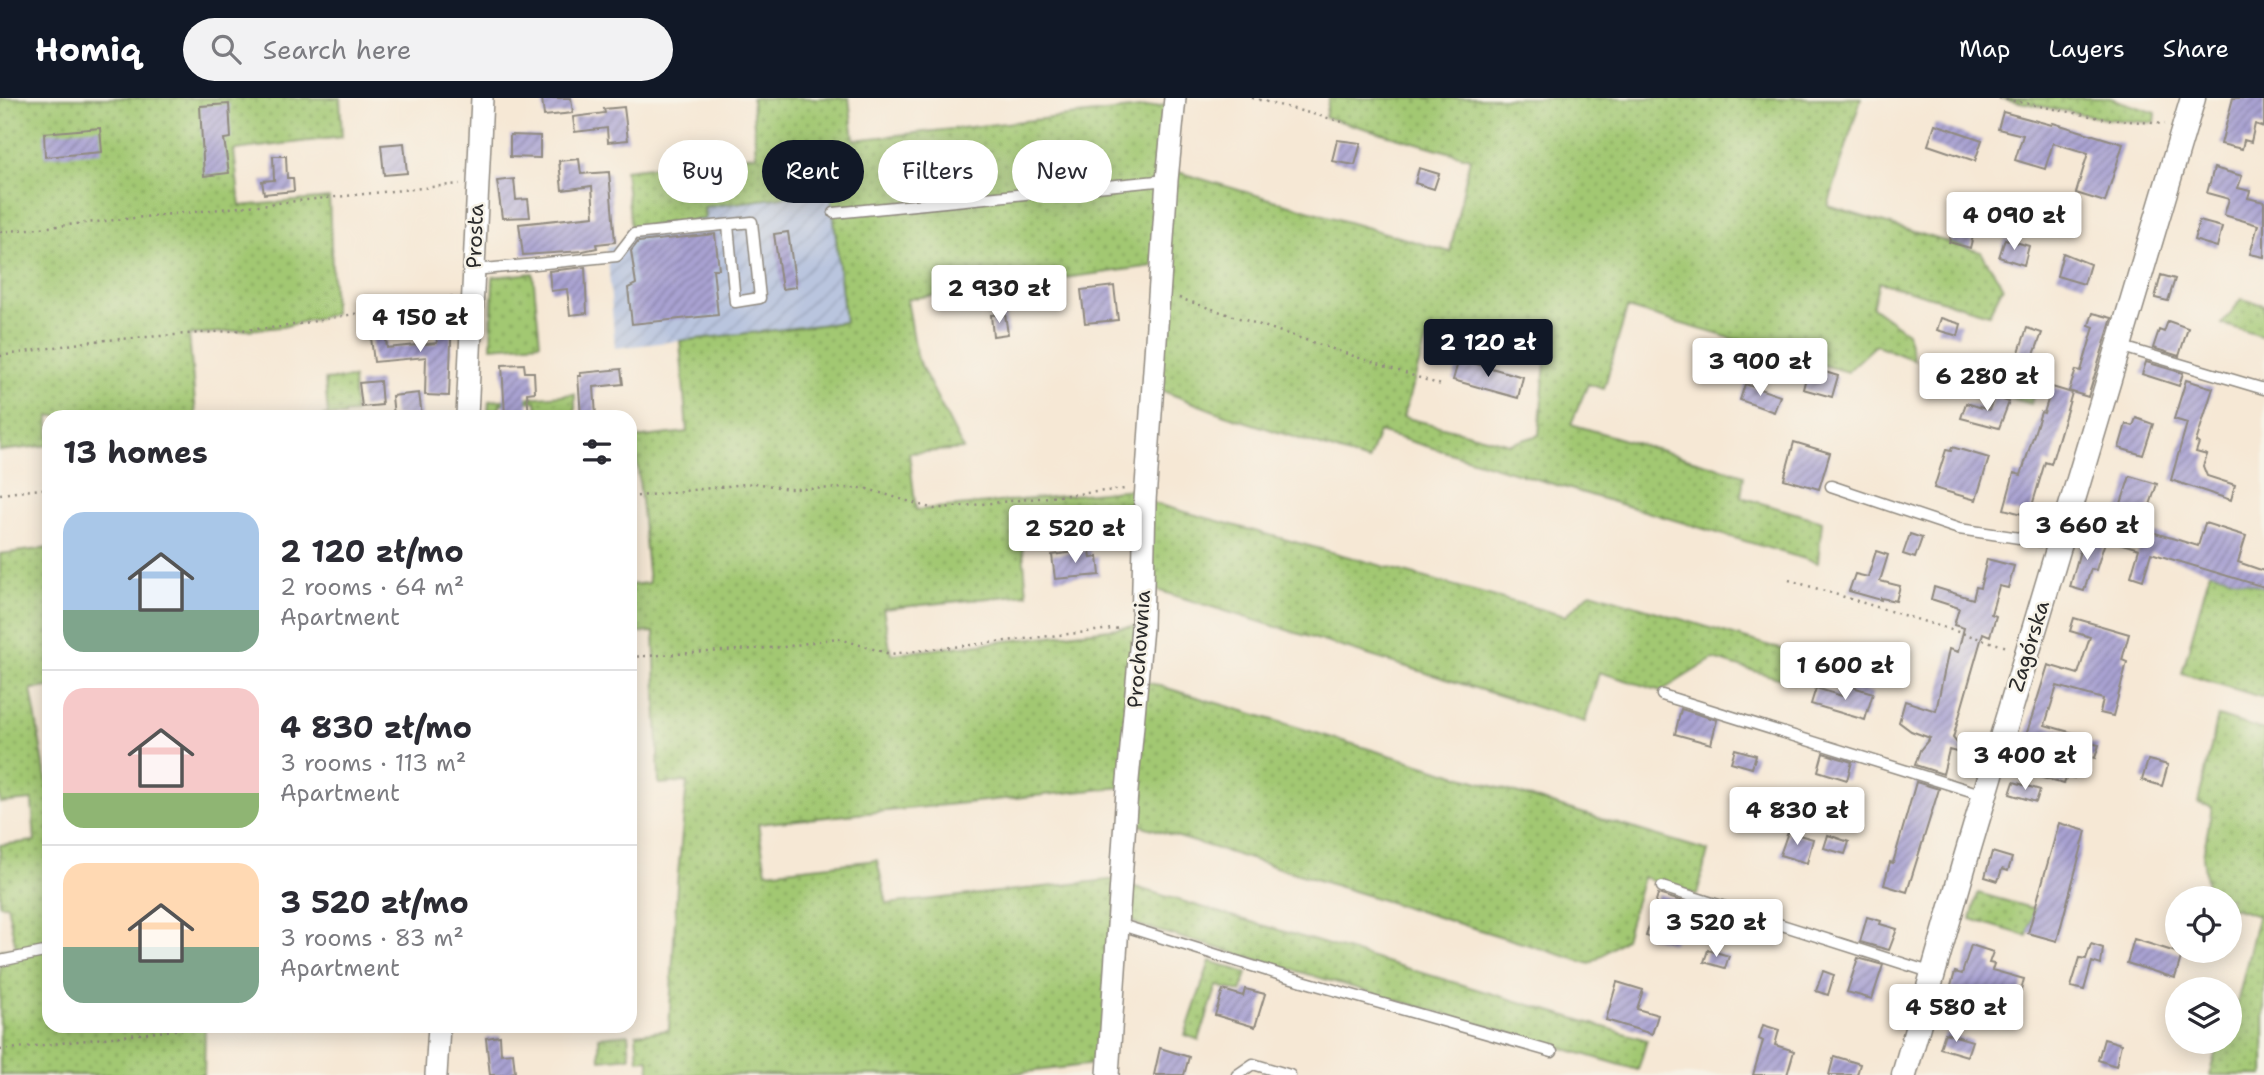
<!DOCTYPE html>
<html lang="en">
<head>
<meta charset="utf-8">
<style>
	:root { --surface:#fff; --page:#f2f2f3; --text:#2b2b33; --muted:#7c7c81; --line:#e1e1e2; --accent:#111827 }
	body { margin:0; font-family:"Shantell Sans",sans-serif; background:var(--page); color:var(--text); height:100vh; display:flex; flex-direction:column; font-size:26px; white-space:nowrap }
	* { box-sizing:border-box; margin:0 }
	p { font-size:23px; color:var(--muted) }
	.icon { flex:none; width:38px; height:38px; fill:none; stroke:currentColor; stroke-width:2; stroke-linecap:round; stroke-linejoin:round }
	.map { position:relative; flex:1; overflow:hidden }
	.panel { position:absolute; left:42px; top:312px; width:595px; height:623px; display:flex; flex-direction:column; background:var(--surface); border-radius:21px; box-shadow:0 4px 18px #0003 }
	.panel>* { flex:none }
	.banner { position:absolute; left:658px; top:42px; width:665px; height:63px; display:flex; gap:14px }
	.tools { position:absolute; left:2165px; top:788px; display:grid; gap:14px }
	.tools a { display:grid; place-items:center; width:77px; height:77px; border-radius:50%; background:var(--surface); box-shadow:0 4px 18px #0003; font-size:35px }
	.price { position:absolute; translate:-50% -60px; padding:0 16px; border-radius:7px; background:#fff; color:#222; font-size:23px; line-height:46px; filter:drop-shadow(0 2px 4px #0008) }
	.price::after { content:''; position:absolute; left:50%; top:42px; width:21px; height:16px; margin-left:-10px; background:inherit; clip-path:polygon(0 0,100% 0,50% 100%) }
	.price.on { background:var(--accent); color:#fff }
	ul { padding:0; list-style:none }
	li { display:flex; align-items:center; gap:21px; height:175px; padding:0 21px }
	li+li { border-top:2px solid var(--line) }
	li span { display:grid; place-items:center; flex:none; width:196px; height:140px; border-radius:21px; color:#555 }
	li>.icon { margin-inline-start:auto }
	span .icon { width:84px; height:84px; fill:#fffc; stroke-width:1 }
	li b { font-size:30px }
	h2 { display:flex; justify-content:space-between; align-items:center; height:84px; padding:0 21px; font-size:30px }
	.tag { padding:0 24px; border-radius:32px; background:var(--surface); box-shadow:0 4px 18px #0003; font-size:24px; line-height:63px }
	.tag.on { background:var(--accent); color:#fff }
	header { display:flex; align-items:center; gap:42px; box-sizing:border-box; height:98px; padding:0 35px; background:var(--accent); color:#fff }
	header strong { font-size:33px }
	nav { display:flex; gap:38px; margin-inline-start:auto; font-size:24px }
	.search { width:490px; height:63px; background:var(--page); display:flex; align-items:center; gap:18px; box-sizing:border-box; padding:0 24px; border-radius:38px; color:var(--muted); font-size:26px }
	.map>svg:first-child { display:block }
	.industrial { fill:url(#industrial-furrows) }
	.grass { fill:url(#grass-dots); stroke:#667a4e; stroke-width:2; fill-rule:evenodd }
	.building { fill:url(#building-hatch) }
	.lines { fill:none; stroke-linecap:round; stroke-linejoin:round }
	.service-casing { stroke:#908a80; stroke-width:13 }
	.minor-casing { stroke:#908a80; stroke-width:24 }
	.tertiary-casing { stroke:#908a80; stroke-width:27 }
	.path { stroke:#908a80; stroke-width:2.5; stroke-dasharray:2 5; stroke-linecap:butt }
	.service { stroke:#fff; stroke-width:10 }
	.minor { stroke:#fff; stroke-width:21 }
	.tertiary { stroke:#fff; stroke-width:24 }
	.labels { text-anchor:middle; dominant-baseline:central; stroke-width:5; stroke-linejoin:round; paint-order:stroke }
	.street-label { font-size:21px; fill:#2b2b2b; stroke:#f7f3e8 }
</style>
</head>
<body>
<header>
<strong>Homiq</strong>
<div class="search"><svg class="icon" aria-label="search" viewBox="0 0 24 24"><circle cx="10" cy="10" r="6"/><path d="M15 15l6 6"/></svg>Search here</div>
<nav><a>Map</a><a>Layers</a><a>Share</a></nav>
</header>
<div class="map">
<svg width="2264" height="977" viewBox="0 0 2264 977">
	<defs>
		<pattern id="industrial-furrows" width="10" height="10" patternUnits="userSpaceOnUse" patternTransform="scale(1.75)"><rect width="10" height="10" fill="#b9c5de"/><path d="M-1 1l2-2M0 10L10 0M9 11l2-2" fill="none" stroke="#9fa9bf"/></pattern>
		<pattern id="grass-dots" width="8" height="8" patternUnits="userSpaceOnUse" patternTransform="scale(1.75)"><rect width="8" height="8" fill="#a2c872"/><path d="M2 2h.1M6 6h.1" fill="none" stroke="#84a35e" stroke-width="1.8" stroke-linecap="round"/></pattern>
		<pattern id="building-hatch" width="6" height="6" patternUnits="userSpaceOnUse" patternTransform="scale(1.75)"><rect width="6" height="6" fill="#a9a2d2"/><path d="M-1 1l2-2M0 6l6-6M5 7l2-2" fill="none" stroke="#8a84ab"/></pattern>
	</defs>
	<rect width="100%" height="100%" fill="#f7f3e8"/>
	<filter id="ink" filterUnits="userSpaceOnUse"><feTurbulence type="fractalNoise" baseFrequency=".0143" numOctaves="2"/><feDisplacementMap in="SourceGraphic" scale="14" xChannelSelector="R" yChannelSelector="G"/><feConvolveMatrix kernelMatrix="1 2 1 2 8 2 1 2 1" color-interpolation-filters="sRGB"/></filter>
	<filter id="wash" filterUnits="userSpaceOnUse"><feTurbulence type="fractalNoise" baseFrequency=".00686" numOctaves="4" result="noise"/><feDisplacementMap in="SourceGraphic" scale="28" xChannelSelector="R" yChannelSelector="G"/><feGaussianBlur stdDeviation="1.57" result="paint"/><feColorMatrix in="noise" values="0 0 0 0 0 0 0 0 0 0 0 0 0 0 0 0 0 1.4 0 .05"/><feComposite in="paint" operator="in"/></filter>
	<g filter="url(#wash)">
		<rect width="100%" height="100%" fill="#f6e8d5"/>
		<path class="industrial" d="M831 93 845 224 615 250 607 149 628 146 627 130 705 121 703 109Z"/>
		<path class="grass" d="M0 0H340L342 39 234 52 240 108 329 100 334 216 282 229 189 237 196 318H49V347L0 353Z
			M752 0H849L854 42 1168 7 1153 168 907 201 917 260 963 351 909 355 916 412 1143 390 1141 404 1090 410V437L1022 442 1027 496 883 511 891 556 1137 528 1123 689 758 726 766 774 877 762 887 806 1118 781 1103 965 1001 977H649V961L638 962 636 936 669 932 677 786 687 684 659 686 654 534 630 535V487L649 485 635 340 687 334 680 243 845 224 831 93 704 109 705 121 631 130 625 72 756 57Z
			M1329 0H1861L1828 108 1981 154 2003 188 1989 216 1879 184 1872 209 1907 234 1914 262 1876 247 1847 274 1627 210 1604 291 1588 286 1571 326 1744 377 1741 399 1822 423 1818 465 1379 334 1368 363 1225 317 1153 289 1168 71 1450 154 1470 60 1325 19ZM1430 230 1545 264 1539 337 1510 346 1403 319Z
			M1999 0H2110L2156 15 2155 25 2106 21Z
			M533 175 540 245 491 249 493 179Z
			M2242 201 2264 207V239L2222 226Z
			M1976 264 2037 282 2031 306 1969 287Z
			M353 280 355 315 344 316V318H322L328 317 325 282Z
			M575 296V318H538L536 303 500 306 499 318H488L489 303Z
			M1145 403 1565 518 1591 494 1804 558 1795 585 1713 561 1661 593 1599 574 1585 624 1144 488Z
			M49 450V589L31 591 49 697V846L46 847 49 870V928H58V930L77 928H205L204 977H0V852L16 850 7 807H0V747L35 743 32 702 0 705V456Z
			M2210 473 2264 489V600L2182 575Z
			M1137 581 1708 753 1697 797 1643 779 1625 841 1590 866 1130 724Z
			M2218 618 2264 632V977H2209L2216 953 2184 943H2230V904L2237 906 2258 818 2230 809V800H2208L2203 758 2212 709 2198 705Z
			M1128 787 1647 942 1638 972 1138 827 1126 817Z
			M1978 795 2035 811 2027 838 1971 821Z
			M1210 863 1247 875 1241 894 1217 888 1199 942 1185 937Z
			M628 936 630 959 600 962 599 939Z"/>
		<g id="blocks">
			<path class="building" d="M542 0H571L573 15 544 18Z
				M2233 0H2264V29L2255 26 2251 44 2244 42 2242 51 2221 46Z
				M229 6 231 40 224 41 229 75 204 78 200 8Z
				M624 9 628 42 608 44 607 30 575 34 573 19 605 15 604 11Z
				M2003 14 2052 27 2053 25 2123 46 2105 104 2076 95 2088 55 2053 45 2045 71 2015 62 2023 37 1998 31Z
				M1935 26 1982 42 1975 63 1928 47Z
				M100 30 102 54 45 59 44 35Z
				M510 37 540 38V60L510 59Z
				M1337 42 1361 45 1355 67 1332 63Z
				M404 45 407 75 384 77 381 47Z
				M273 58H286L287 80H293L294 93 264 96 262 83 274 82Z
				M579 61 581 76 609 74 615 144 596 146 597 150 583 153 523 157 519 126 594 118 592 88 562 92 559 63Z
				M1419 70 1439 76 1434 91 1415 85Z
				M2214 70 2242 78 2238 90 2250 93 2248 100 2264 104V159L2250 156 2258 127 2224 117 2229 101 2207 95Z
				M514 81 516 102 528 101 530 119 502 120 497 83Z
				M2199 123 2222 129 2217 149 2194 142Z
				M1953 132 1973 138 1970 150 1949 144Z
				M788 134 796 189 782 191 774 136Z
				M715 136 719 171H713L718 217 632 226 628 190 636 186 631 153 638 144Z
				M2005 141 2029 148 2024 167 1999 159Z
				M2063 155 2090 166 2084 186 2057 178Z
				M585 169 587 215 570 217 567 191 551 193 549 173Z
				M2161 177 2175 181 2168 203 2155 200Z
				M1114 188 1118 222 1085 225 1081 192Z
				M2093 215 2112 220 2088 299 2069 293 2076 272 2081 273 2094 229 2089 227Z
				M1005 216 1008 236 993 238 991 217Z
				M437 217H452L449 298 425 297 426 259 374 264 369 223 384 221 387 250 437 245Z
				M1941 220 1961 226 1958 238 1937 232Z
				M2168 223 2188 230 2179 258 2153 250 2159 232 2164 234Z
				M2027 230 2042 235 2032 262 2018 257Z
				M1459 261 1523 279 1518 300 1453 282Z
				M2146 264 2183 275 2179 288 2142 276Z
				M524 266 525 274H534L535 294 527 295 529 318H505L502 267Z
				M1812 270 1838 278 1832 299 1803 291 1807 276 1810 277Z
				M621 271 623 286 594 289 596 318H581L578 278H581L580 275Z
				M2186 282 2213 290 2196 344 2199 345 2196 354 2207 357 2203 368 2207 378 2235 387 2231 402 2171 382 2187 325 2174 321Z
				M380 283 382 307 362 309 359 285Z
				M1745 286 1780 298 1774 314 1740 302Z
				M2052 289 2072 295 2051 366 2045 364 2029 418 2004 411 2014 375 2021 377 2041 314 2044 315Z
				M419 295 422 318H394L392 298Z
				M1994 299 2009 304 1999 330 1961 320 1966 305 1989 312Z
				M2136 320 2153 326 2143 357 2119 350 2126 326 2133 328Z
				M1794 344 1830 355 1819 391 1784 381Z
				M1952 349 1989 360 1976 402 1934 390 1946 352 1951 353Z
				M2130 378 2157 386 2142 431 2198 448 2205 425 2246 438 2238 464 2264 473V489L2151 455 2143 482 2131 478 2139 451 2109 442Z
				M1910 436 1922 440 1915 460 1903 456Z
				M2084 438 2105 444 2096 472 2091 471 2084 493 2070 489Z
				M1090 452 1091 460 1098 459 1100 477 1055 481 1052 457Z
				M1876 453 1888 457 1880 483 1900 488 1896 503 1881 500V502L1849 493 1855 476 1868 479Z
				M1987 461 2014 468 2008 490 1999 488 1991 516 1996 518 1990 538 1983 535 1953 640 1967 657 1949 652 1943 676 1915 667 1920 652 1930 640 1911 633 1899 624 1905 603 1936 613 1949 551 1958 554 1964 530 1954 527 1959 510 1931 501 1934 489 1973 501 1976 489 1980 490Z
				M2074 520 2129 536 2122 562 2127 564 2113 618 2100 615 2103 601 2057 588 2045 627 2087 639 2086 644 2099 647 2095 660 2081 657 2074 680 2067 678 2064 686 2039 679 2047 651 2024 644 2048 567 2078 576 2090 539 2070 533Z
				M1846 587 1873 595 1865 622 1811 606 1816 590 1842 598Z
				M1681 611 1717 622 1711 646 1675 636Z
				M1735 651 1756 657 1752 670 1731 664Z
				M1823 655 1852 664 1847 682 1818 673Z
				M2148 662 2168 667 2162 688 2142 682Z
				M1916 684 1939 691 1907 794 1884 787 1890 764 1893 765Z
				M2014 684 2040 692 2036 704 2010 696Z
				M2059 725 2086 733 2057 843 2028 835Z
				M1788 734 1813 741 1807 765 1780 757Z
				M1828 737 1849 744 1845 756 1824 750Z
				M1992 754 2012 760 2008 773 2002 771 1998 783 1985 779Z
				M1658 796 1684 804 1673 845 1646 838Z
				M1867 819 1881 823 1880 826 1897 831 1889 852 1860 844Z
				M2134 841 2182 856 2175 880 2127 865Z
				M2091 846 2103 850 2101 867 2092 864 2084 892 2071 889 2080 860 2086 861Z
				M1971 847 1993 854 1989 865 1994 866 1992 872 2024 881 2018 904 1972 891 1965 914 1945 909 1955 874 1962 876Z
				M1708 852 1729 858 1725 870 1704 864Z
				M1858 860 1883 867 1872 901 1847 894Z
				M1823 873 1834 877 1828 897 1816 893Z
				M1617 884 1643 892 1637 911 1658 917 1652 936 1606 922Z
				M1245 891 1265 896 1255 929 1215 917 1223 892 1243 898Z
				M1763 927 1779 932 1775 947 1794 953 1787 977H1753L1763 943 1759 941Z
				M1945 935 1972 943 1967 958 1940 950Z
				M500 938 501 956 513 955 515 974 511 975 512 977H490L486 940Z
				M2104 941 2121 946 2116 968 2098 962Z
				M1160 950 1189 959 1184 977H1154Z
				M1834 958 1860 966 1857 977H1829Z"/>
		</g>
	</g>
	<g filter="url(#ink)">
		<use href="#blocks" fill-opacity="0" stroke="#908a80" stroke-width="2"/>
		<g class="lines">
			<g class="service-casing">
				<path id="service" d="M834 115 1167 82
					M474 172 617 158 634 136 752 124 760 200 735 204 728 127
					M2119 248 2264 291
					M1831 388 1959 431 2060 446
					M1662 597 1984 697
					M1662 789 1933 875
					M1118 826 1278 876 1552 954
					M0 863 49 853
					M1237 977 1253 966 1290 977"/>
			</g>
			<g class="minor-casing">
				<path id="minor" d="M467 318 482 0
					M436 977 439 928
					M1108 977 1127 693 1142 529 1145 403 1167 82 1175 0"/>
			</g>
			<g class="tertiary-casing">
				<path id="tertiary" d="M1904 977 1965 763 2193 0"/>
			</g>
			<path class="path" d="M1252 0 1347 25
				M1999 0 2106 21 2165 26
				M0 134 460 86
				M1179 200 1441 287
				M0 258 93 243 282 229 454 198
				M0 396 49 390
				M630 399 755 385 789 391 864 390 934 411 1125 391
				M1789 482 2007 549
				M630 559 784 549 837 540 890 556 1122 530
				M0 952 209 928"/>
			<use href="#service" class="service"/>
			<use href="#minor" class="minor"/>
			<use href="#tertiary" class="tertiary"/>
		</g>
	</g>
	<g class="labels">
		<g class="street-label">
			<text transform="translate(475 138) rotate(-88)">Prosta</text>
			<text transform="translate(2029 548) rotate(-73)">Zagórska</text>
			<text transform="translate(1139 551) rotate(-86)">Prochownia</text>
		</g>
	</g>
</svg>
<div class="tools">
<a><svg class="icon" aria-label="locate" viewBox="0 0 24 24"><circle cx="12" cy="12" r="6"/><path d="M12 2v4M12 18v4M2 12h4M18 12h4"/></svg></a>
<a><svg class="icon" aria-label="layers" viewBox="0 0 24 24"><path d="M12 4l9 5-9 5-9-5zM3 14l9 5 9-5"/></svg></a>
</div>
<b class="price" style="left:2014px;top:154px">4 090 zł</b>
<b class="price" style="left:999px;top:227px">2 930 zł</b>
<b class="price" style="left:420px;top:256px">4 150 zł</b>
<b class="price on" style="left:1488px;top:281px">2 120 zł</b>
<b class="price" style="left:1760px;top:300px">3 900 zł</b>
<b class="price" style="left:1987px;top:315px">6 280 zł</b>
<b class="price" style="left:2087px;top:464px">3 660 zł</b>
<b class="price" style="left:1075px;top:467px">2 520 zł</b>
<b class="price" style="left:1845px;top:604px">1 600 zł</b>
<b class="price" style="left:2025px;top:694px">3 400 zł</b>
<b class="price" style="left:1797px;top:749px">4 830 zł</b>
<b class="price" style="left:1716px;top:861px">3 520 zł</b>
<b class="price" style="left:1956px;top:946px">4 580 zł</b>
<div class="banner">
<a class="tag">Buy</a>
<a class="tag on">Rent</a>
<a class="tag">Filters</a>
<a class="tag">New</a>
</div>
<section class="panel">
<h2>13 homes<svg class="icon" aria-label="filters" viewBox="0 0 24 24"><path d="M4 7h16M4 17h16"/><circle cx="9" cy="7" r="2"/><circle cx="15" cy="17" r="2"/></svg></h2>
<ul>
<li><span style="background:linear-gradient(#a9c7e8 70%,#7fa58c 0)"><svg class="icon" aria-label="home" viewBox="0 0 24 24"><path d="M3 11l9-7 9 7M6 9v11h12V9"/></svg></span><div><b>2 120 zł/mo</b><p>2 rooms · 64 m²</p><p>Apartment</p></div></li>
<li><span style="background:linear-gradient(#f6c9c9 75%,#8fb573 0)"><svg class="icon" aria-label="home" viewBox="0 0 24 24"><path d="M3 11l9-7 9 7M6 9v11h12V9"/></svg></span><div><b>4 830 zł/mo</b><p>3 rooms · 113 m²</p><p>Apartment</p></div></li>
<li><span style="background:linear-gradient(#ffd9b3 60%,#7fa58c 0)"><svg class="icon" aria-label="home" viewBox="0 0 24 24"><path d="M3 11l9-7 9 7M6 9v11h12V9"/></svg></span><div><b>3 520 zł/mo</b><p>3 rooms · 83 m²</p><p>Apartment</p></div></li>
</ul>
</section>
</div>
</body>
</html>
